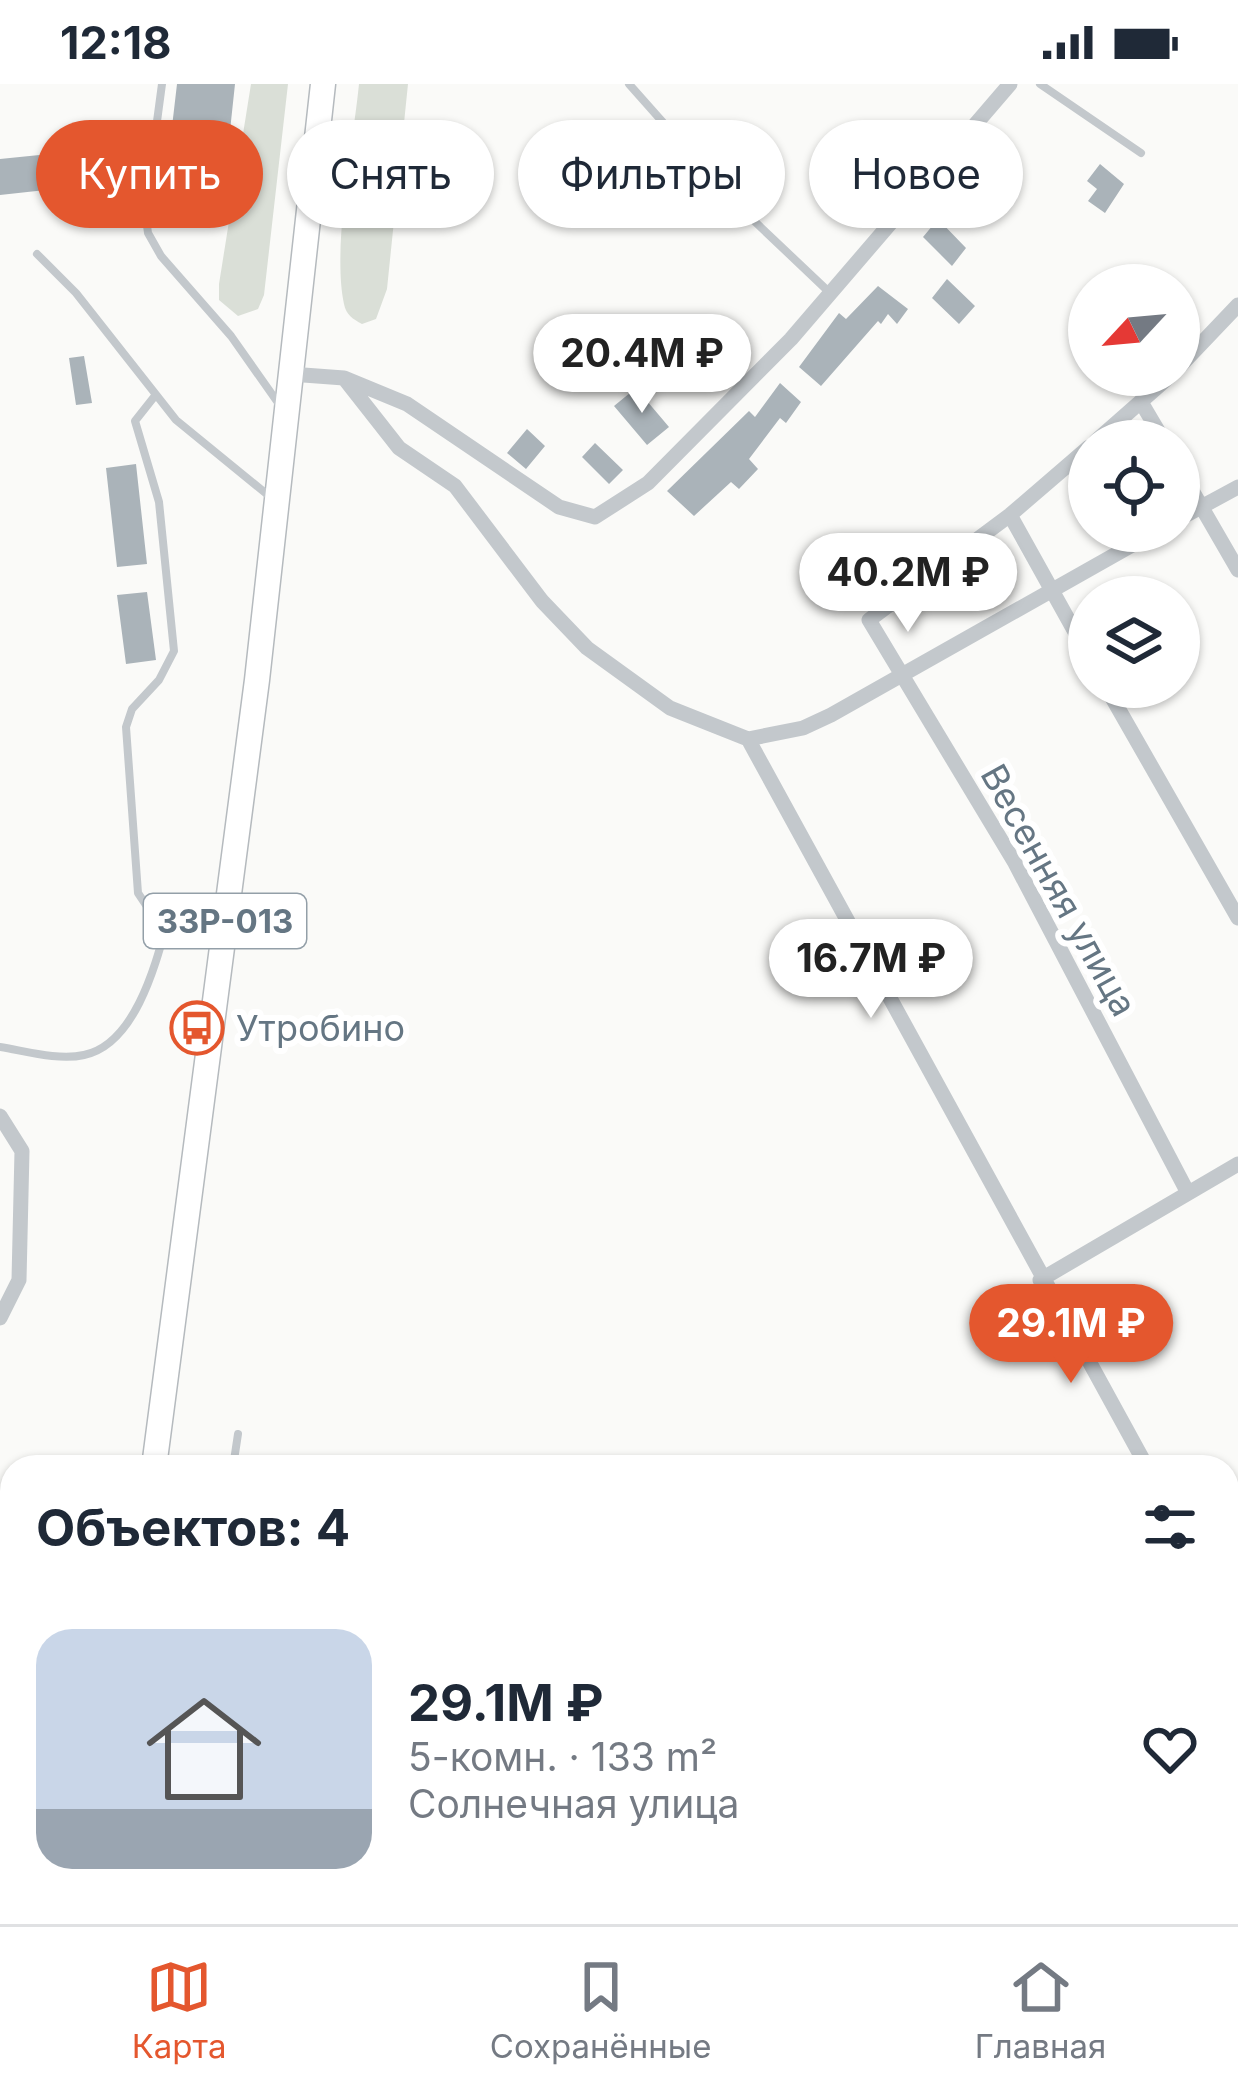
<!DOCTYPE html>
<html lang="ru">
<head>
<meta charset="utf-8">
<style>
	:root { --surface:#fff; --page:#f6f6f7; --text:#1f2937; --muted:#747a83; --line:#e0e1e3; --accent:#e4572e }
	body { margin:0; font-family:Inter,sans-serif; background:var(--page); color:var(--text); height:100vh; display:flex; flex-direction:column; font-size:45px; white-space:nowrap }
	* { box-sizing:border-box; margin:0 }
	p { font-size:39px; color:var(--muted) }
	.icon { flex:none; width:66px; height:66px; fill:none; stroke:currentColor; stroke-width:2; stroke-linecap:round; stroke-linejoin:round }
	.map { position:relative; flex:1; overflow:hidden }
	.details { position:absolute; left:0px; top:1371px; width:1239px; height:471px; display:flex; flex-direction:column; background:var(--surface); border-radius:36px 36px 0 0; box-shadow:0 3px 9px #0004 }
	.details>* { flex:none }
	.hud { position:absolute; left:36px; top:36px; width:1167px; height:108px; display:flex; gap:24px }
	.needle { width:78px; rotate:244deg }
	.controls { position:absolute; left:1068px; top:180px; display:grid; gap:24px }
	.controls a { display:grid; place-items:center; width:132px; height:132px; border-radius:50%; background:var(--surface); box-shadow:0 3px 9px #0004; font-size:60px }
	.price { position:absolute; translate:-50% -102px; padding:0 27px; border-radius:42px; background:#fff; color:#222; font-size:39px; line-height:78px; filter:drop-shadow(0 3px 6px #0008) }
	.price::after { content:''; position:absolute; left:50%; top:72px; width:36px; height:27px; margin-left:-18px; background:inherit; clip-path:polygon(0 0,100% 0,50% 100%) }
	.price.current { background:var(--accent); color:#fff }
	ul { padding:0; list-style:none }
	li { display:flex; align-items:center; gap:36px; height:300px; padding:0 36px }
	li span { display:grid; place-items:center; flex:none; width:336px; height:240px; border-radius:36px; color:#555 }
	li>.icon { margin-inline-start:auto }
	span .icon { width:144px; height:144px; fill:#fffc; stroke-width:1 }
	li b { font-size:51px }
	h2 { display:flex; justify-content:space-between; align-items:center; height:144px; padding:0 36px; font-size:51px }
	.pill { padding:0 42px; border-radius:54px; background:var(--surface); box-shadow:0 3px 9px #0004; font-size:42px; line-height:108px }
	.pill.current { background:var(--accent); color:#fff }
	.status { display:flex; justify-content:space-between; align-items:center; height:84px; padding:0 60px; background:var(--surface); direction:ltr }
	.status svg { height:33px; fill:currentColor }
	.tabs { display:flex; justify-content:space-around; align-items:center; height:168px; border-top:3px solid var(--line); background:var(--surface); font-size:33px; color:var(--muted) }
	.tabs a { display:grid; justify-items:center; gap:6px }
	.tabs .current { color:var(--accent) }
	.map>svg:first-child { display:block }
	.green { fill:#dadfd7 }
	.building { fill:#aab3b9 }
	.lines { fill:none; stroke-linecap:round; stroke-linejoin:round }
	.primary-casing { stroke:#b5babe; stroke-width:27 }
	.service { stroke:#c3c8cc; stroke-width:8 }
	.minor { stroke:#c3c8cc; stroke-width:15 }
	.primary { stroke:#fff; stroke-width:24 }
	.labels { text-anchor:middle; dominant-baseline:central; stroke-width:12; stroke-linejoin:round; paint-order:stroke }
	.shield { fill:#fff; stroke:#939fa8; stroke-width:3 }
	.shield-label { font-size:33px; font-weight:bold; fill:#657683 }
	.street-label { font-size:36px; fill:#657683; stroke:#fff }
	.poi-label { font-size:36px; fill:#657683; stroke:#fff; text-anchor:start }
</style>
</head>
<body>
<div class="status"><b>12:18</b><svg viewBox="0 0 49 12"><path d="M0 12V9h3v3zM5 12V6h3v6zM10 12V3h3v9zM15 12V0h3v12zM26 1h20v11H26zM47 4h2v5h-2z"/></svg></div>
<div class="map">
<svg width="1238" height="1840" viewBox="0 0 1238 1840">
	<rect width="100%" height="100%" fill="#fafaf8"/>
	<path class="green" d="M251 0H288L264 211 258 225 238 232 219 216V200Z
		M359 0H408L387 205 376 235 362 240C353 235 346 231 344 220 332 164 353 60 359 0Z
		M223 1830H500L527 1840H220Z"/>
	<path class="building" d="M177 0H235L220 140 164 134 167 104 180 106 183 79 168 77Z
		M921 53 934 65 912 95 893 79Z
		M69 68 73 103 0 111V75Z
		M1100 80 1124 100 1105 129 1088 117 1097 105 1087 97Z
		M938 135 966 164 952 182 923 153Z
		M947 195 975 222 959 240 932 214Z
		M878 202 908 225 897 240 888 230 881 240 878 237 821 302 799 283 839 229 846 235Z
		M84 272 92 319 76 321 69 274Z
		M780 299 801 318 786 339 780 334 749 375 758 385 739 405 731 398 694 432 667 407 749 327 755 333Z
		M636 304 669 343 647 361 614 322Z
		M527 345 545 362 526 385 507 369Z
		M595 359 623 386 609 400 582 373Z
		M136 380 147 480 117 483 106 384Z
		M147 508 156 576 126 580 117 511Z"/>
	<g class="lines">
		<g class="primary-casing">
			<path id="primary" d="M154 1383 257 596 323 0
				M67 1840 69 1830"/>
		</g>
		<path class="service" d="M162 0 145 127 148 149 161 172 231 252 281 323
			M629 0 731 115 829 208
			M1040 0 1141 69
			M37 170 76 209 176 336 274 416
			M154 313 135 337 159 418 174 567 159 596 132 625 126 643 138 809 150 827 223 839
			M0 963C25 967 59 977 84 971 137 960 157 875 169 832
			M233 1383 238 1350
			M0 1451 12 1459
			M0 1796 12 1800"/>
		<path class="minor" d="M1179 283 1238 221
			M290 290 344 294 407 320 559 423 595 433 648 399 791 255 1010 0
			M344 294 399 364 455 402 542 517 587 564 670 624 748 655 1147 1383
			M1141 318 1164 357
			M1096 357 1171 291
			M1089 363 1010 431 869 536 1015 779 1188 1109
			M1179 384 1238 486
			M1010 431 1089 573
			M1179 435 1238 403
			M1106 603 1238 834
			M748 655 803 644 831 631 1157 447
			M0 1032 22 1067 19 1196 0 1234
			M1040 1196 1238 1080
			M1227 1522 1238 1541
			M1227 1759 1238 1747
			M514 1830 542 1840
			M1209 1830 1213 1840
			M1156 1840 1164 1830"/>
		<use href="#primary" class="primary"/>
	</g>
	<defs>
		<g id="bus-ring" transform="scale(2.7)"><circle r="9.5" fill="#fff" stroke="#e4572e" stroke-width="1.5"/><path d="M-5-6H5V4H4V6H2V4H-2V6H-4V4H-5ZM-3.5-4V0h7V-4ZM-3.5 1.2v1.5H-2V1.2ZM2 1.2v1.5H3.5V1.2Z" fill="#e4572e"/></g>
	</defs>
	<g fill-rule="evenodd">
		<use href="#bus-ring" x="197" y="944"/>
	</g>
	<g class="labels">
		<rect class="shield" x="144" y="810" width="162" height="54" rx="9"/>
		<g class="shield-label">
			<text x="225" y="837">33Р-013</text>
		</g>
		<g class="street-label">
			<text transform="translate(1059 806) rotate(61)">Весенняя улица</text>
		</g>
		<g class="poi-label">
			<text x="236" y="944">Утробино</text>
		</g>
	</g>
</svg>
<div class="controls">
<a><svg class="needle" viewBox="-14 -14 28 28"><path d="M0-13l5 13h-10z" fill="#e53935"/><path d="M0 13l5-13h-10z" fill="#747a83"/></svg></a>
<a><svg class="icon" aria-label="locate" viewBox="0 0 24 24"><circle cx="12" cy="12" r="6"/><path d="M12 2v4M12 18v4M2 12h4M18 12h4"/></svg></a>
<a><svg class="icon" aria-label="layers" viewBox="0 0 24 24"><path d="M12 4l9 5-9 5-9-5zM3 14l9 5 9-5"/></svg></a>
</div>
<b class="price" style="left:642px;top:332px">20.4M ₽</b>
<b class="price" style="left:908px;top:551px">40.2M ₽</b>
<b class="price" style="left:871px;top:937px">16.7M ₽</b>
<b class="price current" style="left:1071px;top:1302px">29.1M ₽</b>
<div class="hud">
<a class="pill current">Купить</a>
<a class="pill">Снять</a>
<a class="pill">Фильтры</a>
<a class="pill">Новое</a>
</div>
<section class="details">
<h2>Объектов: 4<svg class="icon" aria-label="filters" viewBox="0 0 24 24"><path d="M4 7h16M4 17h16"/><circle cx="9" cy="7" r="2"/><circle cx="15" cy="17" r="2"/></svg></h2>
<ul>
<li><span style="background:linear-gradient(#c9d6e8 75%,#9aa5b1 0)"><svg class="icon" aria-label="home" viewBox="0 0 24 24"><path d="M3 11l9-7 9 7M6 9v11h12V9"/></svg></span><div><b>29.1M ₽</b><p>5-комн. · 133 m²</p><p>Солнечная улица</p></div><svg class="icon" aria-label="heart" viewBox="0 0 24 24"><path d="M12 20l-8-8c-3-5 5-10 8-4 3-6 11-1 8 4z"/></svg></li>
</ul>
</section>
</div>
<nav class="tabs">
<a class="current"><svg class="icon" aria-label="map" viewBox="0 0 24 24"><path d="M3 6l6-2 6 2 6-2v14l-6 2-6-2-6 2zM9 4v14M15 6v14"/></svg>Карта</a>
<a><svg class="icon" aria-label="saved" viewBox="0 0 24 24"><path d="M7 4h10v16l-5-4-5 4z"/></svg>Сохранённые</a>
<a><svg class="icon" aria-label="home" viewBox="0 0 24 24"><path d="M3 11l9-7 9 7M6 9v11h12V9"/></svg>Главная</a>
</nav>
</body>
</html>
